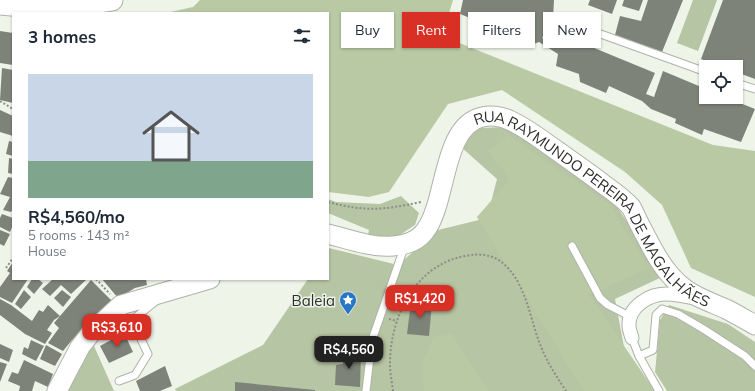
<!DOCTYPE html>
<html lang="en">
<head>
<meta charset="utf-8">
<style>
	:root { --surface:#fff; --page:#f2f2f3; --text:#1f2937; --muted:#747a83; --line:#e0e1e3; --accent:#d93025 }
	body { margin:0; font-family:Mulish,sans-serif; background:var(--page); color:var(--text); height:100vh; display:flex; flex-direction:column; font-size:15px; white-space:nowrap }
	* { box-sizing:border-box; margin:0 }
	p { font-size:13px; color:var(--muted) }
	.icon { flex:none; width:22px; height:22px; fill:none; stroke:currentColor; stroke-width:2; stroke-linecap:round; stroke-linejoin:round }
	.map { position:relative; flex:1; overflow:hidden }
	.drawer { position:absolute; left:12px; top:12px; width:317px; height:268px; display:flex; flex-direction:column; background:var(--surface); border-radius:0px; box-shadow:0 1px 3px #0004 }
	.drawer>* { flex:none }
	.hud { position:absolute; left:341px; top:12px; width:354px; height:36px; display:flex; gap:8px }
	.buttons { position:absolute; left:699px; top:60px; display:grid; gap:8px }
	.buttons a { display:grid; place-items:center; width:44px; height:44px; border-radius:0px; background:var(--surface); box-shadow:0 1px 3px #0004; font-size:20px }
	.price { position:absolute; translate:-50% -34px; padding:0 9px; border-radius:8px; background:var(--accent); color:#fff; font-size:13px; line-height:26px; filter:drop-shadow(0 1px 2px #0008) }
	.price::after { content:''; position:absolute; left:50%; top:24px; width:12px; height:9px; margin-left:-6px; background:inherit; clip-path:polygon(0 0,100% 0,50% 100%) }
	.price.current { background:#222; color:#fff }
	ul { padding:0; list-style:none }
	li { display:grid; align-content:center; gap:8px; height:212px; padding:0 16px }
	li+li { border-top:1px solid var(--line) }
	li span { display:grid; place-items:center; height:124px; border-radius:0px; color:#555 }
	li>.icon { margin-inline-start:auto }
	span .icon { width:72px; height:72px; fill:#fffc; stroke-width:1 }
	li b { font-size:17px }
	h2 { display:flex; justify-content:space-between; align-items:center; height:48px; padding:0 16px; font-size:17px }
	.chip { padding:0 14px; border-radius:0px; background:var(--surface); box-shadow:0 1px 3px #0004; font-size:14px; line-height:36px }
	.chip.current { background:var(--accent); color:#fff }
	.map>svg:first-child { display:block }
	.green { fill:#b6c5a3 }
	.forest { fill:#b8c9a4 }
	.building { fill:#7e8379 }
	.lines { fill:none; stroke-linecap:round; stroke-linejoin:round }
	.lane-casing { stroke:#aeb3a9; stroke-width:9 }
	.street-casing { stroke:#aeb3a9; stroke-width:15 }
	.secondary-casing { stroke:#aeb3a9; stroke-width:21 }
	.primary-casing { stroke:#aeb3a9; stroke-width:23 }
	.path { stroke:#8a8e87; stroke-width:2; stroke-dasharray:2 2; stroke-linecap:butt }
	.lane { stroke:#fff; stroke-width:7 }
	.street { stroke:#fff; stroke-width:13 }
	.secondary { stroke:#fff; stroke-width:19 }
	.primary { stroke:#fff; stroke-width:21 }
	.labels { text-anchor:middle; dominant-baseline:central; stroke-width:3; stroke-linejoin:round; paint-order:stroke }
	.street-label { font-size:15px; fill:#2d2f2b; stroke:#eff4e9 }
	.poi-label { font-size:15px; fill:#2d2f2b; stroke:#eff4e9; text-anchor:end }
</style>
</head>
<body>
<div class="map">
<svg width="755" height="391" viewBox="0 0 755 391">
	<rect width="100%" height="100%" fill="#eff4e9"/>
	<path class="green" d="M693 0H717L698 51 677 43Z
		M507 127 613 200 662 277 615 299 624 347 645 391H176L175 389 263 345 308 279H328V249L329 248 398 265 438 230 487 218 497 179 461 147 478 128Z
		M401 196 419 213 415 225 395 238 368 235 369 230 328 213V199L336 202 380 204Z
		M669 305 728 324 755 342V391H667L655 372 660 320Z
		M94 346 114 391H62L85 350Z"/>
	<path class="forest" d="M200 0H453L442 36 713 145 755 151V297L691 268 662 205 625 172 502 90 448 104 389 192 369 197 328 192V13H166L193 7Z
		M508 135 609 204 649 268 589 295 655 391H584L477 217 510 179 488 151Z
		M452 333 467 359 489 391H424L422 365 433 337Z"/>
	<path class="building" d="M463 0H554L553 19 542 38 560 46 565 36 655 73 646 94 654 97 663 71 706 89V97H725L755 109 741 142 704 129 702 135 675 123 676 119 651 109 642 101 609 86 606 93 580 82 579 74 556 66 558 54 539 42 531 45 513 36 509 42 491 33 493 27 460 14Z
		M590 0H617L612 14 588 5Z
		M624 0H643L639 11 622 6Z
		M648 0H683L662 52 615 35 620 16 641 21Z
		M723 0H755V79L736 72V67H722L701 59Z
		M0 31 13 33V65L0 63Z
		M2 68 13 70V103L0 100Z
		M0 110 13 116V136L0 132Z
		M9 141 13 142V156L6 154Z
		M9 158 13 159V174L8 173Z
		M8 177 13 178V209L11 212 3 210 10 197 0 194Z
		M2 214 13 218V225L10 232 0 227V218Z
		M0 230 10 234 4 246 0 244Z
		M13 262V279H28L12 303 0 297V287L10 273 7 271Z
		M32 279H38L43 283 34 294 27 287Z
		M53 279H87L71 294 61 285 50 296 42 289Z
		M102 279H146L147 285 135 288 118 298Z
		M91 280 112 301 72 340 63 351 48 343 59 328 54 323Z
		M24 290 31 297 21 309 15 304Z
		M62 290 71 297 63 307 54 298Z
		M0 299 11 305 32 321 39 310 43 312 48 305 60 316 54 320 47 330 52 333 45 344 25 334 0 315Z
		M411 302 432 303 429 336 407 334Z
		M124 333 133 352 109 363 100 346Z
		M31 340 44 346 36 361 22 354 24 347 28 349Z
		M0 344 13 350 9 362 0 358Z
		M46 345 62 354 55 366 40 359Z
		M343 351 361 352 360 387 335 385 336 365 343 364Z
		M24 360 53 374 48 387 35 381 32 391H19L20 386 8 381 12 372 18 374Z
		M0 362 7 364 0 382Z
		M165 366 172 386 160 391H140L136 381Z
		M235 382 315 390V391H235Z"/>
	<g class="lines">
		<g class="lane-casing">
			<path id="lane" d="M559 19 706 72
				M736 83 755 89
				M572 246 600 298 608 305 631 317
				M632 338 639 356 659 391
				M639 356 653 350 656 315 662 309 678 314 705 330 745 356 755 366
				M119 381 135 375 148 354 132 320 156 301
				M366 391 372 340 405 245"/>
		</g>
		<g class="street-casing">
			<path id="street" d="M632 338C631 334 629 330 629 326 628 307 649 294 666 294 675 294 685 296 694 298"/>
		</g>
		<g class="secondary-casing">
			<g id="secondary">
				<path id="s1" d="M328 234C348 239 372 248 393 246 405 245 418 241 425 231 447 203 442 126 482 117 490 115 501 116 509 120 527 128 543 141 559 152 574 163 589 173 603 184 613 191 623 198 631 207 635 214 638 222 642 229 652 248 662 269 679 284 692 296 710 302 726 309 736 314 746 320 755 325"/>
				<path d="M57 391 80 347 91 333 121 305 210 279"/>
			</g>
		</g>
		<g class="primary-casing">
			<path id="primary" d="M0 4C38 9 74 7 112 0"/>
		</g>
		<path class="path" d="M0 101 13 109
			M328 202C366 212 383 210 421 202
			M6 268 13 258
			M96 279 110 294
			M389 319 397 321
			M393 391C392 382 390 373 390 364 390 317 415 265 465 256 481 253 494 254 506 266 528 288 530 322 542 349 548 364 557 377 566 391"/>
		<use href="#lane" class="lane"/>
		<use href="#street" class="street"/>
		<use href="#secondary" class="secondary"/>
		<use href="#primary" class="primary"/>
	</g>
	<defs>
		<g id="sight-pin" transform="scale(0.9)"><path d="M0 17L-7.5 6A9.5 9.5 0 1 1 7.5 6Z" fill="#2a76c6" stroke="#eff4e9"/><path d="M0-6L1.8-2.2L6-1.7L2.9 1.2L3.7 5.4L0 3.3L-3.7 5.4L-2.9 1.2L-6-1.7L-1.8-2.2Z" fill="#fff"/></g>
	</defs>
	<g fill-rule="evenodd">
		<use href="#sight-pin" x="348" y="300"/>
	</g>
	<g class="labels">
		<g class="street-label">
			<text stroke="none"><textPath href="#s1" startOffset="383">RUA RAYMUNDO PEREIRA DE MAGALHÃES</textPath></text>
		</g>
		<g class="poi-label">
			<text x="335" y="300">Baleia</text>
		</g>
	</g>
</svg>
<div class="buttons">
<a><svg class="icon" aria-label="locate" viewBox="0 0 24 24"><circle cx="12" cy="12" r="6"/><path d="M12 2v4M12 18v4M2 12h4M18 12h4"/></svg></a>
</div>
<b class="price" style="left:420px;top:319px">R$1,420</b>
<b class="price" style="left:117px;top:348px">R$3,610</b>
<b class="price current" style="left:349px;top:370px">R$4,560</b>
<div class="hud">
<a class="chip">Buy</a>
<a class="chip current">Rent</a>
<a class="chip">Filters</a>
<a class="chip">New</a>
</div>
<section class="drawer">
<h2>3 homes<svg class="icon" aria-label="filters" viewBox="0 0 24 24"><path d="M4 7h16M4 17h16"/><circle cx="9" cy="7" r="2"/><circle cx="15" cy="17" r="2"/></svg></h2>
<ul>
<li><span style="background:linear-gradient(#c9d6e8 70%,#7fa58c 0)"><svg class="icon" aria-label="home" viewBox="0 0 24 24"><path d="M3 11l9-7 9 7M6 9v11h12V9"/></svg></span><div><b>R$4,560/mo</b><p>5 rooms · 143 m²</p><p>House</p></div></li>
</ul>
</section>
</div>
</body>
</html>
